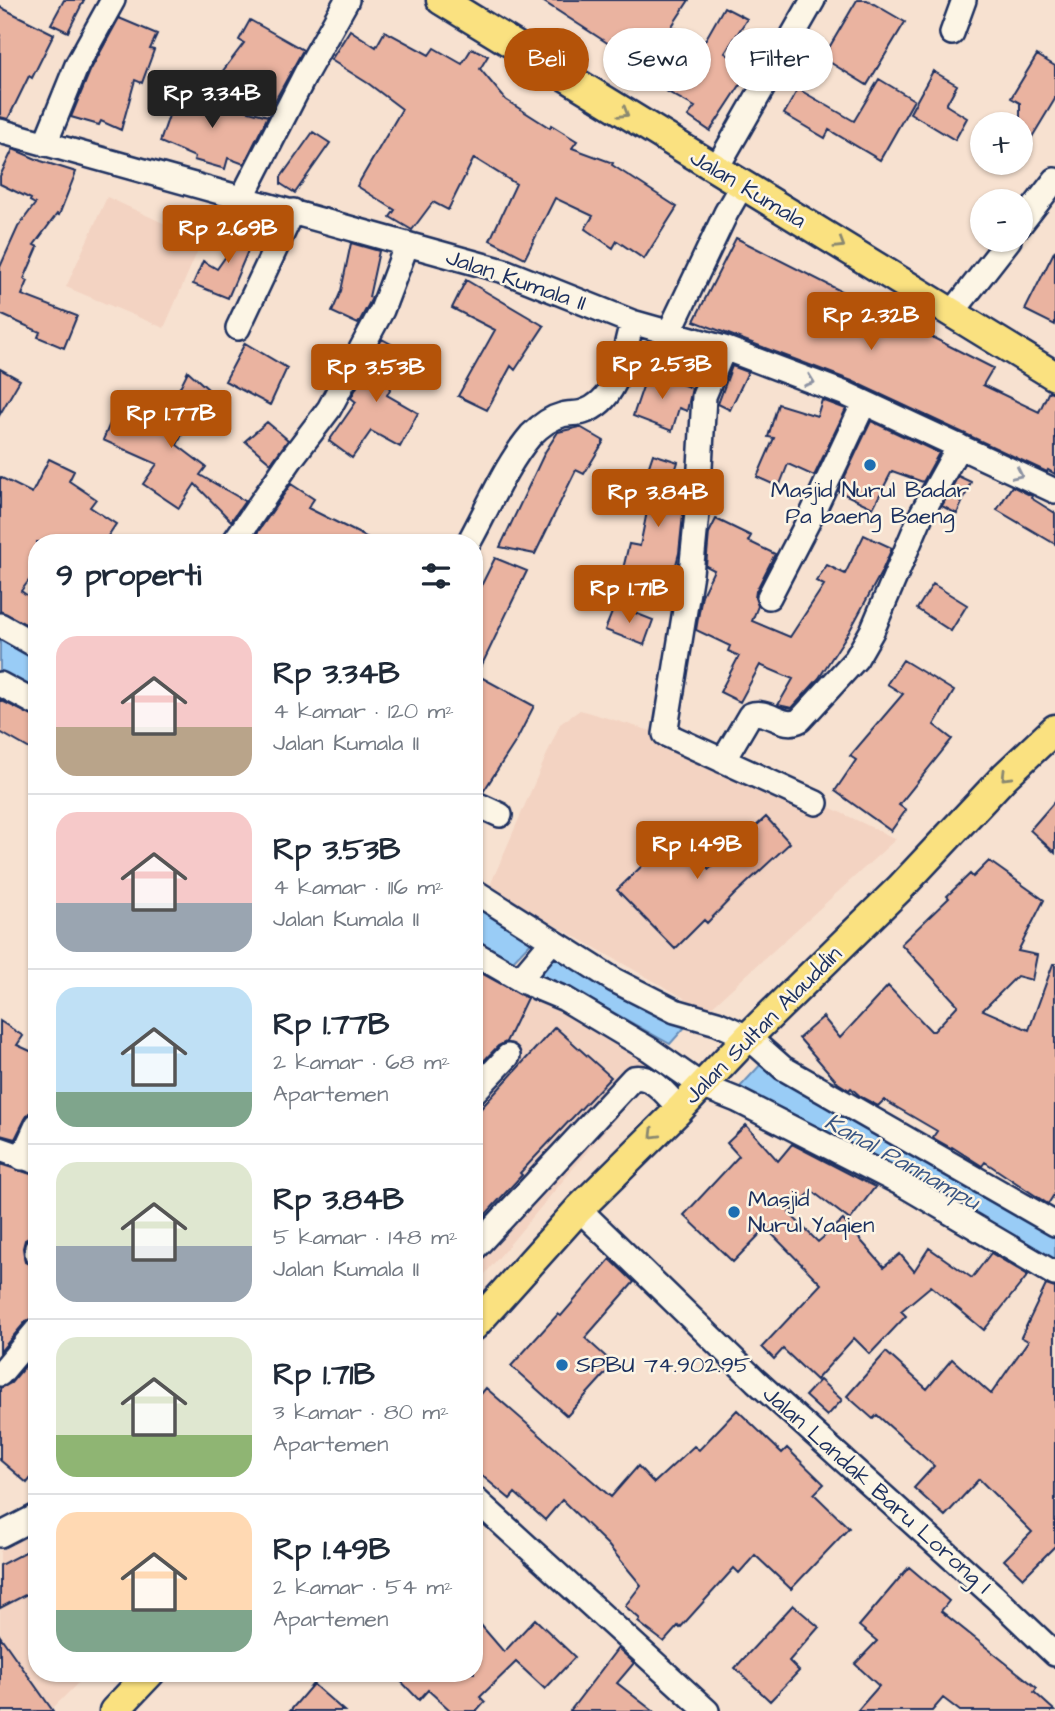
<!DOCTYPE html>
<html lang="id">
<head>
<meta charset="utf-8">
<style>
	:root { --surface:#fff; --page:#f2f2f3; --text:#1f2937; --muted:#747a83; --line:#e0e1e3; --accent:#b45309 }
	body { margin:0; font-family:"Architects Daughter",sans-serif; background:var(--page); color:var(--text); height:100vh; display:flex; flex-direction:column; font-size:26px; white-space:nowrap }
	* { box-sizing:border-box; margin:0 }
	p { font-size:23px; color:var(--muted) }
	.icon { flex:none; width:38px; height:38px; fill:none; stroke:currentColor; stroke-width:2; stroke-linecap:round; stroke-linejoin:round }
	.map { position:relative; flex:1; overflow:hidden }
	.drawer { position:absolute; left:28px; top:534px; width:455px; height:1148px; display:flex; flex-direction:column; background:var(--surface); border-radius:28px; box-shadow:0 2px 5px #0004 }
	.drawer>* { flex:none }
	.guide { position:absolute; left:504px; top:28px; width:444px; height:63px; display:flex; gap:14px }
	.tools { position:absolute; left:970px; top:112px; display:grid; gap:14px }
	.tools a { display:grid; place-items:center; width:63px; height:63px; border-radius:50%; background:var(--surface); box-shadow:0 2px 5px #0004; font-size:35px }
	.price { position:absolute; translate:-50% -60px; padding:0 16px; border-radius:7px; background:var(--accent); color:#fff; font-size:23px; line-height:46px; filter:drop-shadow(0 2px 4px #0008) }
	.price::after { content:''; position:absolute; left:50%; top:42px; width:21px; height:16px; margin-left:-10px; background:inherit; clip-path:polygon(0 0,100% 0,50% 100%) }
	.price.current { background:#222; color:#fff }
	ul { padding:0; list-style:none }
	li { display:flex; align-items:center; gap:21px; height:175px; padding:0 28px }
	li+li { border-top:2px solid var(--line) }
	li span { display:grid; place-items:center; flex:none; width:196px; height:140px; border-radius:21px; color:#555 }
	li>.icon { margin-inline-start:auto }
	span .icon { width:84px; height:84px; fill:#fffc; stroke-width:1 }
	li b { font-size:30px }
	h2 { display:flex; justify-content:space-between; align-items:center; height:84px; padding:0 28px; font-size:30px }
	.tag { padding:0 24px; border-radius:32px; background:var(--surface); box-shadow:0 2px 5px #0004; font-size:24px; line-height:63px }
	.tag.current { background:var(--accent); color:#fff }
	.map>svg:first-child { display:block }
	.built { fill:#f3d3c2 }
	.water { fill:#99ccf6; stroke:#678db9; stroke-width:2 }
	.building { fill:#eab3a0; stroke:#1b2f5e; stroke-width:2 }
	.lines { fill:none; stroke-linecap:round; stroke-linejoin:round }
	.minor-casing { stroke:#1b2f5e; stroke-width:28 }
	.major-casing { stroke:#1b2f5e; stroke-width:33 }
	.minor { stroke:#fcf5e5; stroke-width:23 }
	.major { stroke:#fae180; stroke-width:28 }
	.oneway { stroke:#8a886f }
	.oneway2 { stroke:#8c92a2 }
	.poi-dot { fill:#1f6fb2; stroke:#fcf5e5; stroke-width:2.5 }
	.labels { text-anchor:middle; dominant-baseline:central; stroke-width:5; stroke-linejoin:round; paint-order:stroke }
	.street-label { font-size:23px; fill:#1b2f5e; stroke:#fcf5e5 }
	.poi-label { font-size:23px; fill:#1b2f5e; stroke:#fcf5e5; text-anchor:start }
	.water-label { font-size:24px; font-style:italic; fill:#3a5684; stroke:#fcf5e5 }
</style>
</head>
<body>
<div class="map">
<svg width="1055" height="1711" viewBox="0 0 1055 1711">
	<rect width="100%" height="100%" fill="#f7e1d0"/>
	<filter id="ink" filterUnits="userSpaceOnUse"><feTurbulence type="fractalNoise" baseFrequency=".0143" numOctaves="2"/><feDisplacementMap in="SourceGraphic" scale="14" xChannelSelector="R" yChannelSelector="G"/><feConvolveMatrix kernelMatrix="1 2 1 2 8 2 1 2 1" color-interpolation-filters="sRGB"/></filter>
	<g filter="url(#ink)">
		<path class="built" d="M107 197 202 241 164 328 66 287Z
			M580 710 699 745 896 839 707 1011 489 888 560 724Z
			M474 963 663 1061 474 1287Z
			M37 1530V1673H88L50 1711H0V1551Z"/>
		<path class="water" d="M0 632 37 654V698L0 678Z
			M474 900 538 935 513 961 474 943Z
			M553 947 672 1020 686 1026 670 1044 589 999 533 971Z
			M763 1062 1055 1229V1263L739 1088Z"/>
		<path class="building" d="M64 0H84L68 32 51 24Z
			M541 0H689L672 26 703 44 724 7 747 19 725 53 750 70 710 131 688 116 695 107 650 82 655 73 627 60 629 57Z
			M857 0H867L905 22 867 85 823 58Z
			M0 7 54 34 32 78 29 76 8 119 0 117Z
			M119 18 157 34 150 49 154 50 142 83 135 80 121 130 101 121 99 125 71 117 90 71Z
			M250 20 303 50 272 106 222 72 244 43 239 40Z
			M350 30 376 47 385 31 429 55 434 48 462 64 472 48 488 56 480 69 506 100 550 128 551 125 577 141 572 148 613 163 612 165 677 207 644 259 617 241 613 248 585 229 593 216 555 198 525 258 490 240 516 184 474 158 448 210 433 202 412 230 390 217 395 210 357 186 402 109 369 84 331 60Z
			M1037 55 1055 66V99L1020 157V103L1011 98Z
			M933 71 957 85 946 105 967 118 955 140 910 113Z
			M879 79 914 100 880 160 829 130 825 138 784 114 798 89 854 121Z
			M177 92 268 116 244 164 228 158 225 169 194 160 195 157 160 142Z
			M313 132 330 143 295 193 281 184V177Z
			M13 149 41 161 76 172 59 215 57 214 34 245 38 247 24 279 28 281 22 295 77 316 64 348 38 337 40 332 0 314V267L18 227 35 204 30 201 31 199 0 184V176Z
			M254 216 261 220 228 298 193 284 203 261 217 269Z
			M736 238 993 368 983 385 1039 412 1049 391 1055 393V474L1048 470 1047 472 852 381 694 321Z
			M351 243 379 251 369 297 372 298 358 324 332 312 341 291Z
			M1055 250V325L1025 310Z
			M466 280 544 326 515 370 511 366 487 410 458 396 495 330 452 308Z
			M382 339 409 354 387 395 418 413 400 447 371 431 352 458 329 441 356 402 351 398Z
			M245 343 287 368 270 405 225 381Z
			M732 366 748 372 730 410 718 404Z
			M0 369 20 380 0 414Z
			M188 371 209 390 197 409 195 407 177 445 206 467 200 475 245 501 231 521 195 484 179 508 143 484 157 464 103 440 117 407 160 427Z
			M648 372 692 388 687 411 679 408 672 431 633 416Z
			M822 400 846 409 814 476 788 464 779 487 757 477 774 438 768 437 778 404 817 416Z
			M871 421 939 453 923 482 892 471 873 508 838 491Z
			M267 422 288 440 271 463 245 441Z
			M580 427 604 441 584 474 576 470 535 554 500 547 545 452 558 432Z
			M653 454 678 462 665 502 684 505 679 553 671 584 622 573 629 544 640 546 654 477 646 475Z
			M49 459 74 471 69 481 96 499 90 507 116 524 104 542H37V570L21 591 37 602V630L0 611V477L32 493Z
			M958 476 971 482 957 514 942 506Z
			M291 484 314 499 308 508 376 542H251Z
			M1012 486 1032 496 1031 498 1055 513V544L997 510Z
			M716 519 751 536 748 541 775 554 756 591 755 598 758 606 752 621 790 637 824 585 816 581 827 565 845 574 864 535 892 548 882 571 850 630 819 678 792 708 778 705 793 679 760 665 740 702 720 692 739 656 728 651 730 646 696 630 702 595 714 570 706 566 709 533Z
			M495 558 527 571 477 675 534 706 516 741 483 792 474 789V600Z
			M933 584 967 605 951 631 917 609Z
			M615 605 653 620 644 645 605 630Z
			M903 660 954 691 934 725 952 739 899 805 906 810 891 831 835 791 856 760 850 756 903 694 887 684Z
			M0 700 37 718V753L0 732Z
			M1055 801V853L1030 830Z
			M766 817 790 843 735 894 707 923 704 920 675 949 617 890 675 834 709 869Z
			M989 861 1044 900 1018 951 1037 955 1032 980 1017 976 983 1010 1029 1030 1053 964H1055V1193L1048 1204 985 1162 982 1166 952 1147 951 1148 935 1139 933 1137 937 1131 884 1100 878 1106 861 1097 851 1088 849 1090 838 1083 799 1038 823 1017 840 1038 888 986 931 1031H934L958 1005 901 944 949 898 947 896 970 874 973 877Z
			M474 969 527 998 506 1042 498 1046 474 1071Z
			M0 1021 23 1036 17 1045 37 1054V1111L29 1113 25 1119 15 1139 0 1135Z
			M555 1027 611 1077 520 1173 522 1175 474 1227V1116Z
			M746 1125 778 1161 792 1144 875 1187 850 1220 812 1191 789 1213 818 1242 843 1220 884 1267 900 1254 914 1271 929 1248 972 1278 991 1253 1028 1275 984 1330 931 1286 901 1311 906 1316 870 1354 854 1338 816 1380 783 1349 774 1359 762 1347 821 1284 766 1228 733 1262 684 1215 739 1156 727 1143Z
			M0 1164 37 1176V1234L25 1240 23 1248 25 1262 37 1268V1316L26 1321 0 1352Z
			M610 1259 634 1282 585 1338 614 1364 567 1416 511 1366 558 1314 561 1316Z
			M1046 1285 1055 1288V1546L1023 1578 1004 1560 1032 1532 979 1479 945 1516 914 1488 934 1466 877 1415 873 1419 847 1396 886 1352 927 1389 952 1359 991 1394 1028 1341 1021 1337Z
			M37 1352V1471L27 1483 0 1460V1388L11 1383Z
			M820 1380 842 1400 827 1416 805 1396Z
			M486 1388 611 1497 638 1466 654 1483 694 1446 699 1450 737 1410 782 1453 787 1448 824 1484 814 1494 849 1528 791 1589 755 1555 739 1573 734 1568 680 1628 678 1626 664 1642 638 1622 640 1619 625 1606 641 1585 608 1545 562 1500 545 1520 515 1493 510 1499 474 1469V1402Z
			M37 1546V1589L0 1608V1565Z
			M909 1567 949 1601 941 1611 1037 1688 1034 1692 1055 1711H960L943 1698 932 1711H857L879 1686 855 1664 877 1641 859 1626Z
			M793 1605 819 1627 789 1661 799 1671 770 1701 735 1668Z
			M474 1617 504 1652 535 1619 575 1657 545 1689 516 1662 480 1697 485 1702 477 1711H451L428 1690 419 1700 393 1673H474Z
			M0 1636 53 1711H0Z
			M618 1648 634 1663 617 1683 653 1711H570Z
			M313 1684 344 1711H290Z"/>
		<g class="lines">
			<g class="minor-casing">
				<path id="minor" d="M952 33 964 0
					M0 131 504 271 632 322 724 348 846 394 1055 491
					M45 144 77 65 113 0
					M716 169 813 0
					M242 198 307 71 347 0
					M1020 225 1055 180
					M952 313 1009 240
					M238 328 293 211
					M669 333 726 213 742 185
					M724 348 704 396 698 503 691 573 665 734 816 803
					M234 542 291 459 329 409 382 310 407 244
					M469 542C488 508 506 464 531 435 540 426 550 418 562 415 569 413 577 414 583 412 620 400 623 354 632 322
					M769 597 812 514 864 403
					M0 625 37 646
					M0 684 37 704
					M723 761 750 715C769 708 782 730 800 720L856 659 872 631 922 513 959 446
					M474 803 500 815
					M474 891 614 980 675 1011 717 1023 748 1037 783 1068 1055 1224
					M474 953 524 982 565 999 649 1049 702 1086 737 1100 902 1184 1055 1274
					M520 979 552 941
					M474 1092 508 1056
					M0 1149 37 1162
					M22 1158 37 1125
					M579 1209 756 1381 995 1597 1055 1654
					M37 1248V1254
					M474 1249 633 1078C653 1074 667 1096 680 1109
					M0 1374 37 1330
					M474 1498 707 1711
					M0 1535 37 1516"/>
			</g>
			<g class="major-casing">
				<path id="major" d="M441 0 1055 376
					M474 1326 579 1209 680 1109 748 1037 900 888 1005 776 1055 729
					M114 1711 150 1673"/>
			</g>
			<use href="#minor" class="minor"/>
			<use href="#major" class="major"/>
		</g>
		<defs><path id="oneway-chevron" d="M-2-3.5L2.5 0L-2 3.5" fill="none" stroke-width="1.6" stroke-linecap="round" stroke-linejoin="round" transform="scale(1.75)"/></defs>
		<g class="oneway">
			<use href="#oneway-chevron" transform="translate(624 113) rotate(31)"/>
			<use href="#oneway-chevron" transform="translate(840 244) rotate(31)"/>
			<use href="#oneway-chevron" transform="translate(1006 776) rotate(135)"/>
			<use href="#oneway-chevron" transform="translate(654 1134) rotate(135)"/>
		</g>
		<g class="oneway2">
			<use href="#oneway-chevron" transform="translate(810 381) rotate(20)"/>
			<use href="#oneway-chevron" transform="translate(1018 474) rotate(25)"/>
		</g>
	</g>
	<g class="poi-dot">
		<circle cx="870" cy="465" r="7"/>
		<circle cx="734" cy="1212" r="7"/>
		<circle cx="562" cy="1365" r="7"/>
	</g>
	<g class="labels">
		<g class="street-label">
			<text transform="translate(748 189) rotate(31)">Jalan Kumala</text>
			<text transform="translate(516 280) rotate(19)">Jalan Kumala II</text>
			<text transform="translate(763 1025) rotate(-45)">Jalan Sultan Alauddin</text>
			<text transform="translate(877 1490) rotate(42)">Jalan Landak Baru Lorong I</text>
		</g>
		<g class="poi-label">
			<text x="870" y="490" text-anchor="middle">Masjid Nurul Badar<tspan x="870" dy="26">Pa baeng Baeng</tspan></text>
			<text x="748" y="1199">Masjid<tspan x="748" dy="26">Nurul Yaqien</tspan></text>
			<text x="576" y="1365">SPBU 74.902.95</text>
		</g>
		<g class="water-label">
			<text transform="translate(902 1162) rotate(29)">Kanal Pannampu</text>
		</g>
	</g>
</svg>
<div class="tools">
<a>+</a>
<a>−</a>
</div>
<b class="price current" style="left:212px;top:130px">Rp 3.34B</b>
<b class="price" style="left:228px;top:265px">Rp 2.69B</b>
<b class="price" style="left:871px;top:352px">Rp 2.32B</b>
<b class="price" style="left:662px;top:401px">Rp 2.53B</b>
<b class="price" style="left:376px;top:404px">Rp 3.53B</b>
<b class="price" style="left:171px;top:450px">Rp 1.77B</b>
<b class="price" style="left:658px;top:529px">Rp 3.84B</b>
<b class="price" style="left:629px;top:625px">Rp 1.71B</b>
<b class="price" style="left:697px;top:881px">Rp 1.49B</b>
<div class="guide">
<a class="tag current">Beli</a>
<a class="tag">Sewa</a>
<a class="tag">Filter</a>
</div>
<section class="drawer">
<h2>9 properti<svg class="icon" aria-label="filters" viewBox="0 0 24 24"><path d="M4 7h16M4 17h16"/><circle cx="9" cy="7" r="2"/><circle cx="15" cy="17" r="2"/></svg></h2>
<ul>
<li><span style="background:linear-gradient(#f6c9c9 65%,#b9a48a 0)"><svg class="icon" aria-label="home" viewBox="0 0 24 24"><path d="M3 11l9-7 9 7M6 9v11h12V9"/></svg></span><div><b>Rp 3.34B</b><p>4 kamar · 120 m²</p><p>Jalan Kumala II</p></div></li>
<li><span style="background:linear-gradient(#f6c9c9 65%,#9aa5b1 0)"><svg class="icon" aria-label="home" viewBox="0 0 24 24"><path d="M3 11l9-7 9 7M6 9v11h12V9"/></svg></span><div><b>Rp 3.53B</b><p>4 kamar · 116 m²</p><p>Jalan Kumala II</p></div></li>
<li><span style="background:linear-gradient(#bfe0f5 75%,#7fa58c 0)"><svg class="icon" aria-label="home" viewBox="0 0 24 24"><path d="M3 11l9-7 9 7M6 9v11h12V9"/></svg></span><div><b>Rp 1.77B</b><p>2 kamar · 68 m²</p><p>Apartemen</p></div></li>
<li><span style="background:linear-gradient(#dfe7d0 60%,#9aa5b1 0)"><svg class="icon" aria-label="home" viewBox="0 0 24 24"><path d="M3 11l9-7 9 7M6 9v11h12V9"/></svg></span><div><b>Rp 3.84B</b><p>5 kamar · 148 m²</p><p>Jalan Kumala II</p></div></li>
<li><span style="background:linear-gradient(#dfe7d0 70%,#8fb573 0)"><svg class="icon" aria-label="home" viewBox="0 0 24 24"><path d="M3 11l9-7 9 7M6 9v11h12V9"/></svg></span><div><b>Rp 1.71B</b><p>3 kamar · 80 m²</p><p>Apartemen</p></div></li>
<li><span style="background:linear-gradient(#ffd9b3 70%,#7fa58c 0)"><svg class="icon" aria-label="home" viewBox="0 0 24 24"><path d="M3 11l9-7 9 7M6 9v11h12V9"/></svg></span><div><b>Rp 1.49B</b><p>2 kamar · 54 m²</p><p>Apartemen</p></div></li>
</ul>
</section>
</div>
</body>
</html>
